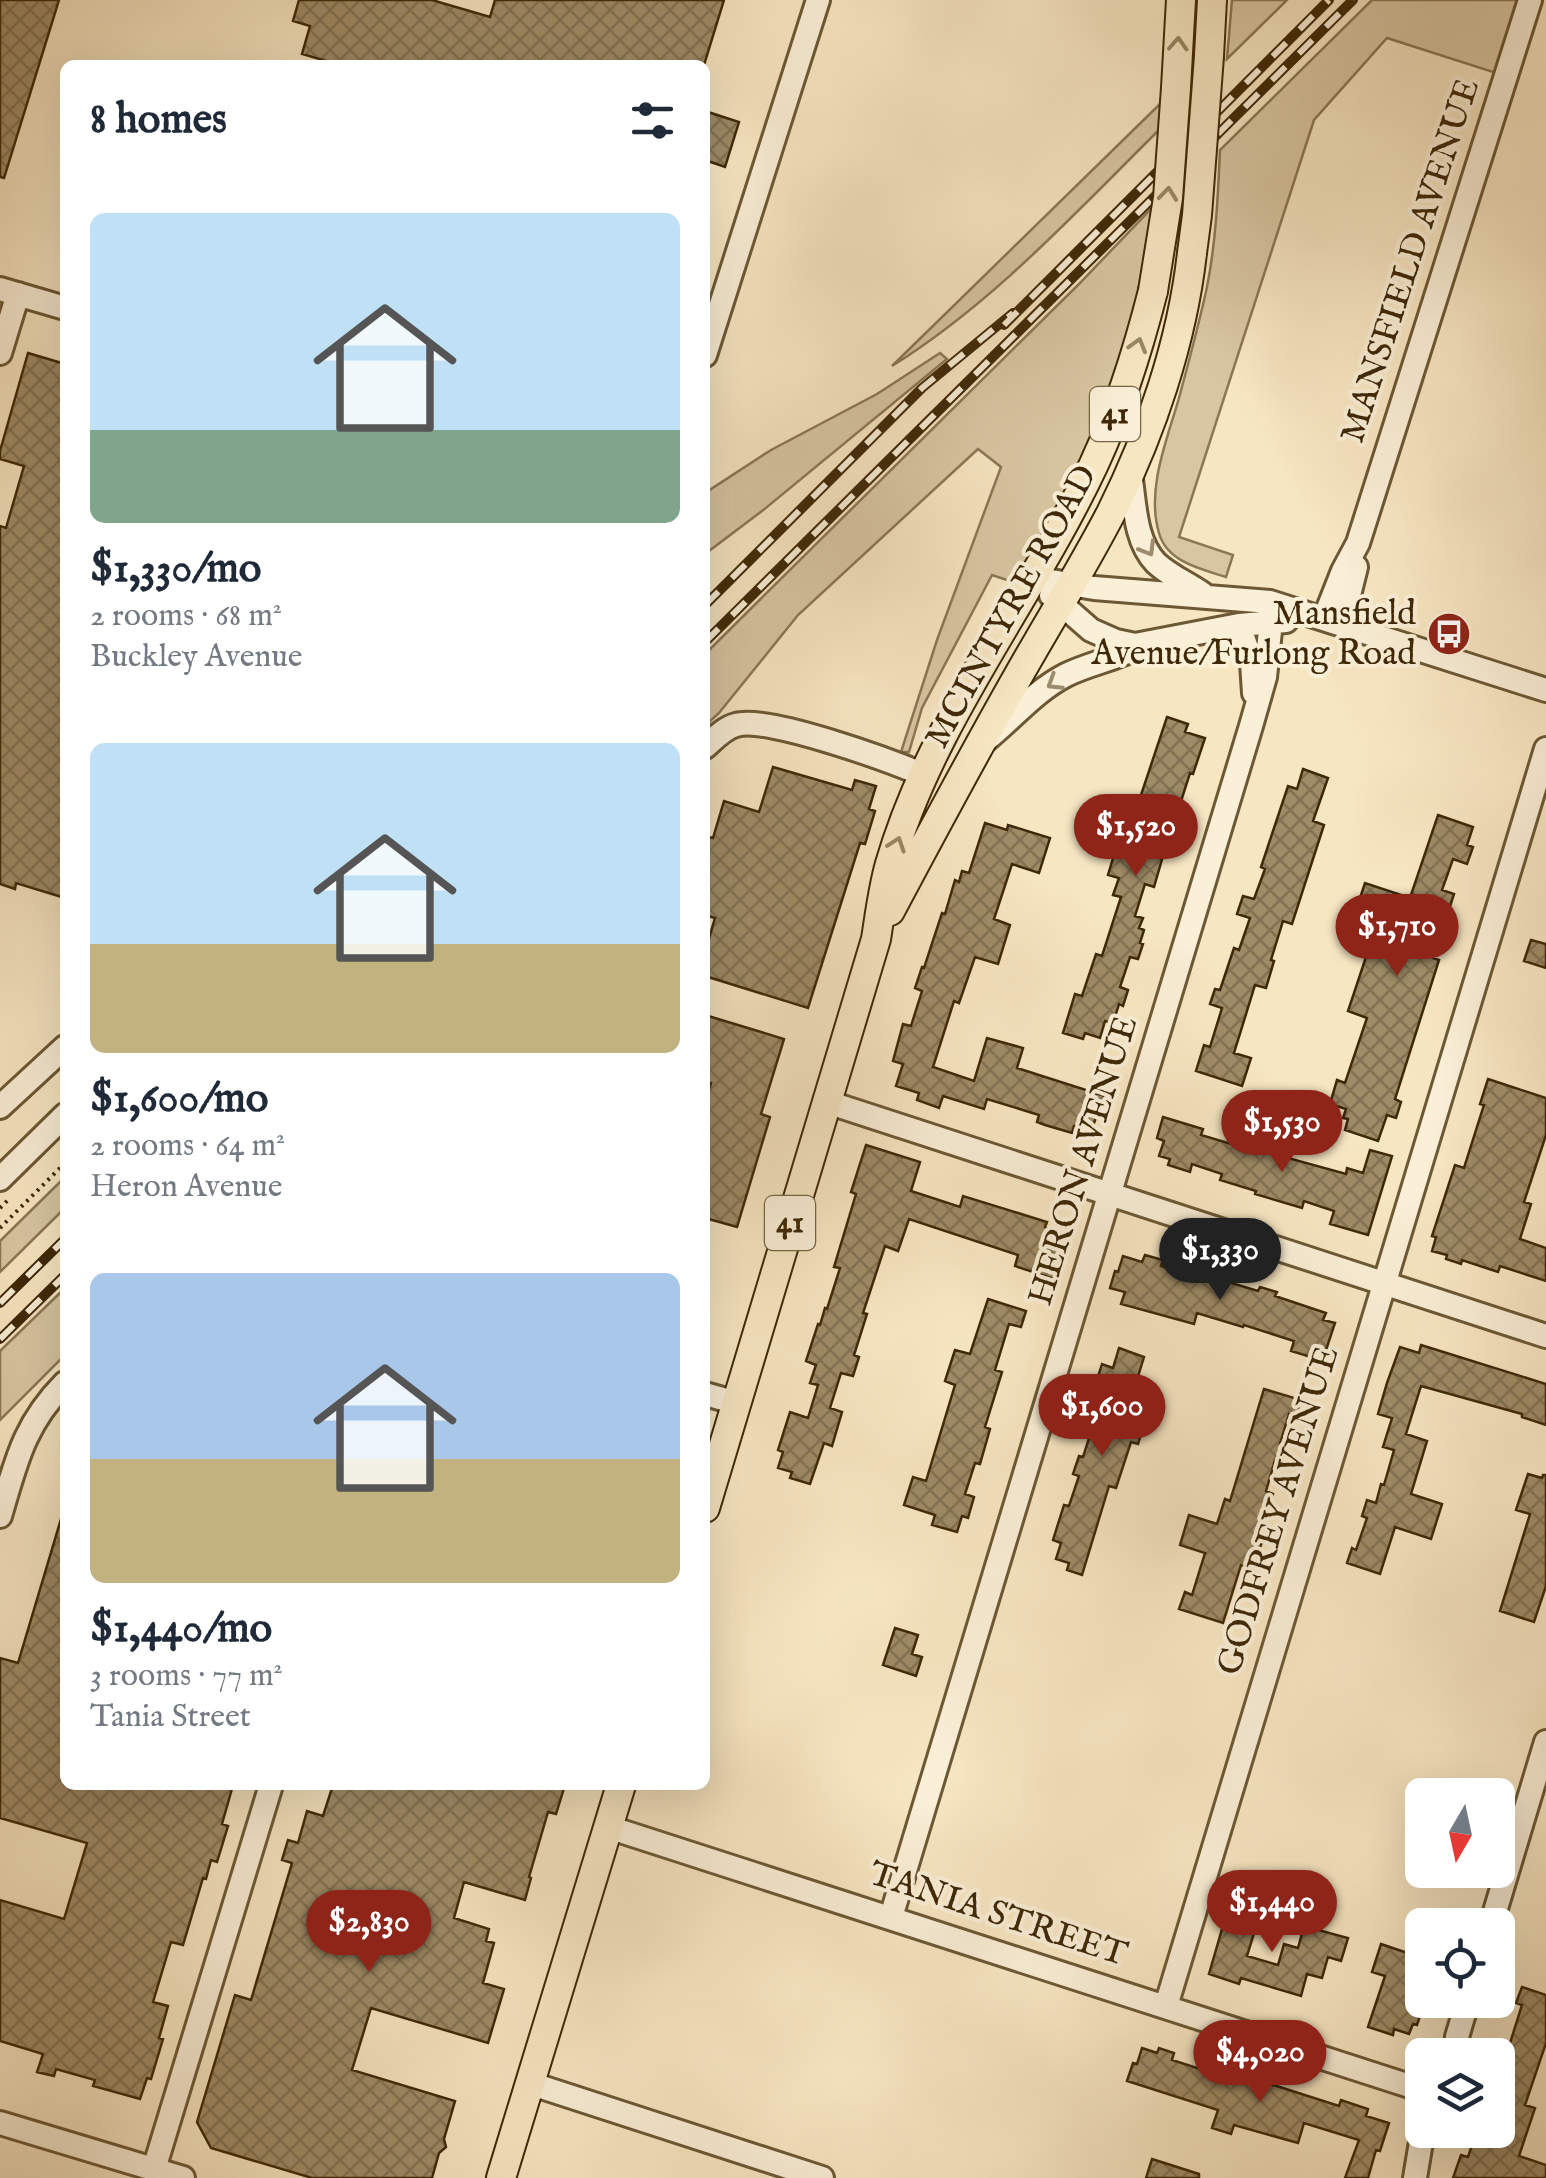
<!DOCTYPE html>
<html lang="en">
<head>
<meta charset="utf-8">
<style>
	:root { --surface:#fff; --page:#f6f6f7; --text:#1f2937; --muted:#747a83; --accent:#8f2418 }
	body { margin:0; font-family:"IM FELL English",serif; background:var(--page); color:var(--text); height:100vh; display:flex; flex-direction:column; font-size:38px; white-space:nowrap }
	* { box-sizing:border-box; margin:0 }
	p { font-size:32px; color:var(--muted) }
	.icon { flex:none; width:55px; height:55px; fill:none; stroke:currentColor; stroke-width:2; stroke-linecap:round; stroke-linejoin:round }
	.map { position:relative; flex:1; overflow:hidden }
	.drawer { position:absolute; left:60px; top:60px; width:650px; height:1730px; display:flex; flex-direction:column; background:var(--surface); border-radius:15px; box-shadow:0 10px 40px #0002 }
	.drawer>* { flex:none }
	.needle { width:65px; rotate:189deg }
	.controls { position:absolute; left:1405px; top:1778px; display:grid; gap:20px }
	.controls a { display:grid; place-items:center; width:110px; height:110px; border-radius:15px; background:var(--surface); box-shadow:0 10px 40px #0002; font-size:50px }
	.price { position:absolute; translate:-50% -85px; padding:0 22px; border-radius:35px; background:var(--accent); color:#fff; font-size:32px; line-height:65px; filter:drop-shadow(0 2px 5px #0008) }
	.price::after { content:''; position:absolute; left:50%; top:60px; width:30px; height:22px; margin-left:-15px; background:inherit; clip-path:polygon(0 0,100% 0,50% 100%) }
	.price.current { background:#222; color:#fff }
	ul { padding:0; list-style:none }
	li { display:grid; align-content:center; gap:20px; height:530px; padding:0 30px }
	li span { display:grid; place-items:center; height:310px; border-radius:15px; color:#555 }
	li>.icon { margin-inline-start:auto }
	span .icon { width:180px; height:180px; fill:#fffc; stroke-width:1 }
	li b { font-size:42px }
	h2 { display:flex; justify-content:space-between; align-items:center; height:120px; padding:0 30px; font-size:42px }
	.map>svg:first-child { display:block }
	.green { fill:#d8c6a2; stroke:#8b7754; stroke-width:2.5 }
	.building { fill:url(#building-cross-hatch); stroke:#3e2805; stroke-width:2.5 }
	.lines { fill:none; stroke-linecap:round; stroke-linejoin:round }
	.minor-casing { stroke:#6c5834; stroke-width:28 }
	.major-casing { stroke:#3e2805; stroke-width:32 }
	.path { stroke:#3e2805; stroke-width:4; stroke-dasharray:2.5 5; stroke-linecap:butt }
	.minor { stroke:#faefd7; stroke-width:22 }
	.major { stroke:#f7e6c2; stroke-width:28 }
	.rail-casing { stroke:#3e2805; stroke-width:10 }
	.rail { stroke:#faefd7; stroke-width:6; stroke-dasharray:19; stroke-linecap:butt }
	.major-bridge-casing { stroke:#3e2805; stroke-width:32; stroke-linecap:butt }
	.major-bridge { stroke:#f7e6c2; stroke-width:28 }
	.oneway { stroke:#9a8764 }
	.oneway2 { stroke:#9c8c6e }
	.labels { text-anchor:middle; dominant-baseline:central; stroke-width:8; stroke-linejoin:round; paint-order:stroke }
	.shield { fill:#faefd7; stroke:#766444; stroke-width:2.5 }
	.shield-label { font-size:32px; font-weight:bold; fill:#3e2805 }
	.street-label { font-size:35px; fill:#3e2805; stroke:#faefd7 }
	.poi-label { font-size:35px; fill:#3e2805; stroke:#faefd7; text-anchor:end }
</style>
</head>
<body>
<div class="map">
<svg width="1546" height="2178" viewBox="0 0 1546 2178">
	<defs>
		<pattern id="building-cross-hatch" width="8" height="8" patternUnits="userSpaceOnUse" patternTransform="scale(2.5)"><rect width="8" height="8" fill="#9e8b67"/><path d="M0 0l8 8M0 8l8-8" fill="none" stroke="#827253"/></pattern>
	</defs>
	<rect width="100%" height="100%" fill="#f7e6c2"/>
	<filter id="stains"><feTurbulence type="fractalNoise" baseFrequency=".002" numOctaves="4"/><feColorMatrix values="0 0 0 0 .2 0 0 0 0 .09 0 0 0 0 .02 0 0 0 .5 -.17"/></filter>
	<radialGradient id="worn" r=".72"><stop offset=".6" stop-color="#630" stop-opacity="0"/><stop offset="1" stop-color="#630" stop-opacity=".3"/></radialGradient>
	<path class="green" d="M1232 0H1287L1227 59Z
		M1372 0H1519L1496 73 1387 38 1314 120 1179 537 1233 555 1226 577C1201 569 1167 562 1159 533 1146 489 1167 440 1179 398 1189 361 1199 324 1207 287 1216 242 1218 195 1220 150Z
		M1161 103 1159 130C1074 214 993 303 892 366Z
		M1152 208C1143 274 1130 341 1106 404 1082 466 1048 525 1016 583L992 575 922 708 909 752H901L937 640 1001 467 978 449 798 615 719 713 705 726V654L1078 285Z
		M940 353 947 359 762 511 705 554V493L771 450 877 394Z
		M65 1177V1208L0 1272V1241Z
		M65 1288V1355L0 1420V1351Z"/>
	<path class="building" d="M0 0H59L4 178 0 177Z
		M299 0H432L490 17 495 0H724L704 65H340L302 54 310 26 293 21Z
		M705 111 739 122 725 167 705 160Z
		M28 353 65 364V898L16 883 15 889 0 884V526L6 528 24 466 0 459V451Z
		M1167 717 1188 724 1185 732 1205 738 1193 774 1190 773 1175 820 1170 818 1160 847 1165 849 1154 887 1145 884 1135 916 1143 918 1139 928 1144 930 1140 943 1143 944 1138 959 1130 957 1120 987 1128 990 1123 1006 1119 1004 1113 1023 1105 1021 1100 1038 1085 1033 1083 1039 1063 1033 1075 994 1082 996 1096 954 1102 956 1121 897 1113 895 1119 878 1108 875 1114 855 1124 858 1140 808 1137 807Z
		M773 767 852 790 855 780 876 786 869 809 875 811 865 844 860 843 808 1008 705 976V952L715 918 705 915V836L713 838 724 801 759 812Z
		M1303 769 1328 778 1313 821 1324 825 1292 924 1283 921 1271 960 1274 961 1266 988 1255 985 1234 1053 1251 1058 1242 1086 1196 1071 1204 1045 1210 1047 1222 1008 1210 1004 1215 989 1220 990 1234 948 1239 950 1250 918 1237 914 1243 896 1254 899 1265 869 1261 867 1288 786 1297 789Z
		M1438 815 1473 827 1467 845 1473 847 1467 864 1453 859 1442 890 1454 894 1433 958 1439 960 1395 1099 1401 1102 1396 1118 1387 1115 1378 1141 1345 1130 1348 1119 1343 1118 1346 1109 1330 1104 1337 1080 1345 1083 1367 1018 1348 1011 1373 936 1350 928 1365 883 1410 898Z
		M985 823 1007 830 1008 825 1050 838 1039 873 1012 864 994 919 1010 925 998 964 975 957 959 1003 954 1001 933 1067 974 1081 987 1038 1023 1048 1017 1068 1108 1097 1102 1116 1097 1115 1091 1131 1074 1126 1072 1133 1045 1125 1037 1122 1039 1115 987 1099 984 1109 943 1096 939 1108 917 1100 919 1093 896 1086 903 1064 893 1061 903 1024 911 1026 922 991 915 988 922 967 924 968 942 913 945 914 955 880 959 882 962 871 969 873Z
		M1531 940 1546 944V968L1524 961Z
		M705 1015 784 1039 761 1114 770 1117 737 1227 705 1218V1102L711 1083 705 1081Z
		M1488 1079 1546 1098V1135L1524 1202 1531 1204 1520 1239 1546 1248V1281L1500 1266 1498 1272 1462 1260 1461 1264 1446 1259 1447 1255 1432 1251 1436 1237 1432 1236 1455 1165 1464 1168 1484 1105 1480 1104Z
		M1163 1117 1203 1129 1201 1135 1258 1152 1259 1150 1346 1174 1347 1168 1363 1173 1370 1150 1392 1156 1368 1235 1330 1224 1334 1211 1304 1201 1302 1208 1255 1194 1256 1191 1220 1180 1222 1174 1192 1164 1190 1172 1168 1165 1170 1159 1159 1156 1164 1141 1157 1138Z
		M866 1145 920 1162 911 1191 960 1207 963 1196 1047 1222 1045 1227 1055 1231 1050 1247 1059 1250 1055 1261 1060 1263 1054 1279 1015 1266 1018 1255 909 1219 898 1251 885 1246 863 1313 867 1314 854 1355 859 1357 853 1376 841 1373 830 1408 842 1412 832 1446 824 1443 810 1484 790 1478 792 1472 778 1468 783 1452 778 1450 790 1412 808 1418 818 1385 810 1383 816 1365 806 1361 818 1324 820 1325 825 1308 827 1309 840 1268 834 1267 856 1194 851 1192Z
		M1145 1255 1163 1260 1161 1266 1192 1276 1194 1269 1209 1273 1208 1276 1258 1291 1260 1287 1277 1292 1275 1296 1326 1313 1323 1320 1335 1323 1326 1350 1317 1348 1314 1358 1291 1351 1294 1341 1244 1325 1243 1327 1197 1313 1194 1324 1121 1304 1125 1292 1110 1288 1115 1271 1118 1272 1123 1256 1142 1262Z
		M988 1299 1026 1311 1021 1327 1009 1324 995 1370 1002 1372 985 1427 990 1429 980 1464 975 1463 965 1494 974 1497 968 1518 962 1516 957 1532 932 1525 935 1515 904 1505 913 1477 926 1481 955 1385 945 1381 955 1350 970 1354Z
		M1421 1345 1546 1384V1425L1522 1417V1414L1421 1386 1406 1434 1427 1441 1411 1494 1442 1504 1431 1539 1395 1527 1380 1574 1347 1563 1352 1548 1356 1550 1367 1518 1362 1516 1367 1500 1376 1503 1381 1484 1384 1485 1394 1450 1383 1447 1392 1418 1378 1414 1387 1383 1400 1347 1419 1353Z
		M1119 1348 1144 1357 1131 1399 1143 1403 1138 1416 1146 1418 1138 1444 1131 1442 1116 1488 1109 1486 1082 1575 1067 1570 1069 1563 1056 1559 1061 1543 1053 1540 1064 1505 1069 1506 1079 1476 1073 1474 1079 1456 1083 1457 1107 1383 1097 1380 1102 1364 1113 1368Z
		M1264 1389 1301 1400 1296 1416 1289 1414 1280 1444 1287 1446 1282 1463 1275 1460 1266 1491 1273 1494 1259 1538 1263 1539 1253 1569 1241 1565 1223 1623 1179 1609 1185 1592 1192 1595 1205 1553 1180 1545 1189 1515 1217 1524 1225 1499 1230 1501Z
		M1528 1474 1542 1478 1543 1475H1546V1586L1534 1622 1500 1611 1530 1514 1516 1510Z
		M61 1519 65 1520V1785H233L222 1824 228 1826 217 1862 211 1860 206 1879 203 1878 183 1945 171 1942 153 2002 168 2006 159 2038 163 2039 151 2079 147 2078 140 2099 93 2086 95 2080 56 2069 54 2076 37 2072 43 2054 0 2041V1900L64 1919 87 1843 0 1818V1658L18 1663Z
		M895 1628 918 1635 912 1654 922 1657 916 1676 883 1665Z
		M333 1785H565L556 1814 548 1812 529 1877 531 1878 525 1900 464 1882 454 1918 489 1929 486 1941 494 1943 483 1983 504 1989 488 2043 371 2008 352 2070 455 2101 444 2139 446 2147 439 2153 432 2178H312L211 2148 197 2122 235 1995 251 2000 292 1863 282 1860 288 1840 298 1843 307 1811 323 1816Z
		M1229 1905 1260 1914 1247 1956 1278 1965 1284 1944 1298 1948 1304 1926 1348 1938 1341 1961 1328 1957 1322 1978 1307 1974 1301 1996 1241 1978 1239 1984 1209 1974Z
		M1381 1944 1422 1958V2010L1417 2025 1413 2024 1409 2034 1394 2029 1393 2035 1368 2027 1385 1976 1372 1972Z
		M1522 1987 1546 1995V2043L1525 2105 1535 2108 1519 2156 1546 2165V2178H1453L1461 2155 1468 2157 1477 2130H1498V2057L1505 2059 1522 2005 1516 2003Z
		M1142 2048 1157 2053 1159 2048 1174 2053 1172 2060 1203 2070 1205 2063 1339 2106 1341 2100 1368 2109 1366 2116 1389 2123 1380 2151 1376 2150 1368 2178H1345L1359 2140 1304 2123 1298 2143 1234 2125 1231 2134 1212 2128 1218 2110 1127 2081 1133 2063 1137 2064Z
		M1152 2159 1199 2174V2178H1146Z"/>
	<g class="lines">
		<g class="minor-casing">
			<path id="minor" d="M0 289 65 308
				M0 353 18 294
				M705 355 818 0
				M1130 473C1135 503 1134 540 1156 563 1170 576 1187 583 1203 594
				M1033 578 1094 588 1270 602 1546 690
				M1051 595 1091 630 1116 641 1135 645 1239 625 1286 621
				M1324 619 1343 571 1358 543 1530 0
				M1342 623 1356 567
				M1239 625 1252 663 1254 693
				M986 740C1013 718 1035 691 1066 675 1090 663 1117 659 1140 646
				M705 747C714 739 724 728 736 725 766 715 891 761 924 775
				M827 1102 1546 1336
				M0 1107 65 1047
				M0 1179 65 1115
				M705 1394 737 1403
				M0 1516C16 1462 24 1424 65 1383
				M608 1827 1422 2090
				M891 1917 1251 726 1265 677 1271 622
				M1491 1925 1546 1742
				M1166 2006 1546 749
				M1456 2055 1457 2037 1468 2000
				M529 2083 822 2178
				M0 2123 183 2178
				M154 2169 271 1785
				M1415 2178 1423 2130"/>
		</g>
		<g class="major-casing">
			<path id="major" d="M1209 56 1212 0
				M1176 88 1181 0
				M890 911C933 830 976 750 1021 671 1051 618 1083 567 1111 513 1151 433 1182 342 1192 253
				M705 1508 876 939C880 914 883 888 890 864 932 719 1031 599 1094 464 1120 408 1138 350 1153 291
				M501 2178 621 1785"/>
		</g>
		<path class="path" d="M0 1208 8 1200
			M0 1228 65 1163"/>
		<use href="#minor" class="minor"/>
		<use href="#major" class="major"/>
		<g class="rail-casing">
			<path id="rail" d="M1004 325 1329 0
				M705 605 922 388 1013 313
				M705 642 1353 0
				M0 1303 65 1239
				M0 1339 65 1275"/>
		</g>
		<use href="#rail" class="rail"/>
		<g class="major-bridge-casing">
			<path id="major-bridge" d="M1192 253 1197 215 1209 56
				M1153 291 1168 198 1176 88"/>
		</g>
		<use href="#major-bridge" class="major-bridge"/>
	</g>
	<defs><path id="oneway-chevron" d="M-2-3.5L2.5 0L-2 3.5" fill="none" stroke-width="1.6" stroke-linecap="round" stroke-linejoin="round" transform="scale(2.5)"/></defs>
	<g class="oneway">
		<use href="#oneway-chevron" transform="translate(1178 44) rotate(-87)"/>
		<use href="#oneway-chevron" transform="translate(1168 194) rotate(-84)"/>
		<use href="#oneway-chevron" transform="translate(1138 345) rotate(-74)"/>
		<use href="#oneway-chevron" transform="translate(897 844) rotate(-71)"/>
	</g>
	<g class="oneway2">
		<use href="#oneway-chevron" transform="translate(1148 549) rotate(59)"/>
		<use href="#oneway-chevron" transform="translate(1054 683) rotate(148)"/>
	</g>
	<defs>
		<g id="bus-disc" transform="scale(2.25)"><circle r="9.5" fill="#8f2418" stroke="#faefd7"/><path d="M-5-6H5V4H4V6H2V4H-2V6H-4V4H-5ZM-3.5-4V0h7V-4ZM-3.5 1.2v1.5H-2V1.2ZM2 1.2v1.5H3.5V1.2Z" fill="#fff"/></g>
	</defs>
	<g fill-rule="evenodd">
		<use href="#bus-disc" x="1449" y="634"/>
	</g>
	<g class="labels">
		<g class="shield">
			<rect x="1090" y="387" width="50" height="54" rx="8"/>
			<rect x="765" y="1196" width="50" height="54" rx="8"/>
		</g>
		<g class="shield-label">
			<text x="1115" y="414">41</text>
			<text x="790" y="1223">41</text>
		</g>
		<g class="street-label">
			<text transform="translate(1411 261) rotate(-72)">MANSFIELD AVENUE</text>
			<text transform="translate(1012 607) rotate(-61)">MCINTYRE ROAD</text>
			<text transform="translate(1084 1161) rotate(-73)">HERON AVENUE</text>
			<text transform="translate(1279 1511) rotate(-73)">GODFREY AVENUE</text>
			<text transform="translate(998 1915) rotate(18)">TANIA STREET</text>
		</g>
		<g class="poi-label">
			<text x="1416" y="614">Mansfield<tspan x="1416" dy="40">Avenue/Furlong Road</tspan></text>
		</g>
	</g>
	<rect width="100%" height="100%" filter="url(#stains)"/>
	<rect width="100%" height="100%" fill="url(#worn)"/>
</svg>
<div class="controls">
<a><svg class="needle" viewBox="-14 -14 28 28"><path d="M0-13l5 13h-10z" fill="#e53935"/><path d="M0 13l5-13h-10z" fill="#747a83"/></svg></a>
<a><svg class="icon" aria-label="locate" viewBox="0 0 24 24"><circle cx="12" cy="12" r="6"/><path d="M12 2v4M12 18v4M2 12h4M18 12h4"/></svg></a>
<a><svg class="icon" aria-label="layers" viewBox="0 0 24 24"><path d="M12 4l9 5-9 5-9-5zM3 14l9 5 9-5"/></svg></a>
</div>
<b class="price" style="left:1136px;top:879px">$1,520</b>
<b class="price" style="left:1397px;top:979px">$1,710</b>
<b class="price" style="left:1282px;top:1175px">$1,530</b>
<b class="price current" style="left:1220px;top:1303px">$1,330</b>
<b class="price" style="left:1102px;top:1459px">$1,600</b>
<b class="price" style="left:1272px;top:1955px">$1,440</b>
<b class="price" style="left:369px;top:1975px">$2,830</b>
<b class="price" style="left:1260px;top:2105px">$4,020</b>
<section class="drawer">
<h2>8 homes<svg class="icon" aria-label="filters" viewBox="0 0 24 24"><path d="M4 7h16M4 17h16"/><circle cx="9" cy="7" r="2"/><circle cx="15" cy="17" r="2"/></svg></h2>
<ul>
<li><span style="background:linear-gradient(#bfe0f5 70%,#7fa58c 0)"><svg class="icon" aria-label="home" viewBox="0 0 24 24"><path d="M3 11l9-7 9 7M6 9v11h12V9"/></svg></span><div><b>$1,330/mo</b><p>2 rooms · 68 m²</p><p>Buckley Avenue</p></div></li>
<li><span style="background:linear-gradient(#bfe0f5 65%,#c2b280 0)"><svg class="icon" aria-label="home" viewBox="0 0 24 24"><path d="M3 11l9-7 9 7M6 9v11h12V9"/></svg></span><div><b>$1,600/mo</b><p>2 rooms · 64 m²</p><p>Heron Avenue</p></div></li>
<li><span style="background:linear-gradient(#a9c7e8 60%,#c2b280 0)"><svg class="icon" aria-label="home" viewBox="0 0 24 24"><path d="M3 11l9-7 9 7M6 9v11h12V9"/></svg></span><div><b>$1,440/mo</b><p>3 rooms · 77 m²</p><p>Tania Street</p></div></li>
</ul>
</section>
</div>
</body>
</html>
